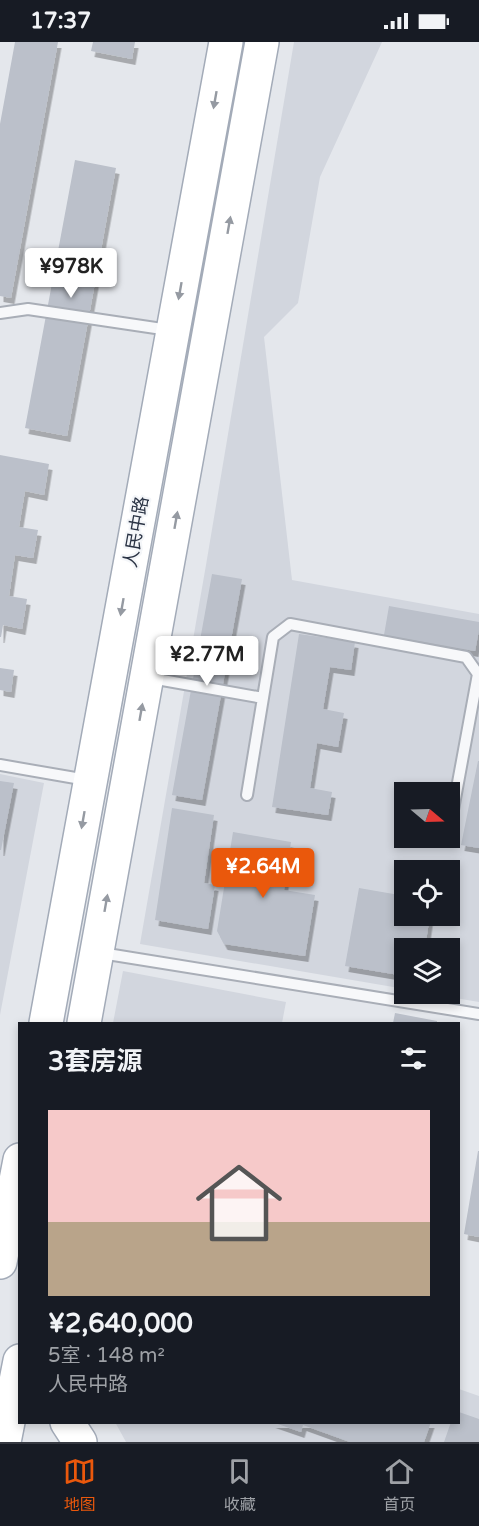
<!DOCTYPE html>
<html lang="zh">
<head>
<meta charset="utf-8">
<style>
	:root { --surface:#171b24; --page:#20242c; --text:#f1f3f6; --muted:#9ea1a6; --line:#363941; --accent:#ea580c }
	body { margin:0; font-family:"Varela Round","Noto Sans SC",sans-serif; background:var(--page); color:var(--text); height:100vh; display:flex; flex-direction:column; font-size:22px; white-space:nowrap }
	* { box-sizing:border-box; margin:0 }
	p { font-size:20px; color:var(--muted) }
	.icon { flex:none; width:33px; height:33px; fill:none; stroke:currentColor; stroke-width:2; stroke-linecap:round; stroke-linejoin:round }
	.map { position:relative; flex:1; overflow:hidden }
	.drawer { position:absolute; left:18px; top:980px; width:442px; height:402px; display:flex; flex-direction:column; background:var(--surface); border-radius:0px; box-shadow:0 3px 9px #0003 }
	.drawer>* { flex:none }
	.needle { width:39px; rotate:109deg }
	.buttons { position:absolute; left:394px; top:740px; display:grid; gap:12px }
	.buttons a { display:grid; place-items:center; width:66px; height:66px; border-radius:0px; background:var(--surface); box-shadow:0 3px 9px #0003; font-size:30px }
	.price { position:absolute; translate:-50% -51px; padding:0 14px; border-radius:6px; background:#fff; color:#222; font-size:20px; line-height:39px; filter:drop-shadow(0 2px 3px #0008) }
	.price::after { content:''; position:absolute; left:50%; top:36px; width:18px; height:14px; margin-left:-9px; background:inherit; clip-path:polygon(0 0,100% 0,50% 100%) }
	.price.active { background:var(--accent); color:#fff }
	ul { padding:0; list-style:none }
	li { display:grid; align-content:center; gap:12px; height:318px; padding:0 30px }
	li span { display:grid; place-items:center; height:186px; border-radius:0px; color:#555 }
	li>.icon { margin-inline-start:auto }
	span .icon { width:108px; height:108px; fill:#fffc; stroke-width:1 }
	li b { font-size:26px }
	h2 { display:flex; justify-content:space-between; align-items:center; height:72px; padding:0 30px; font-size:26px }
	.status { display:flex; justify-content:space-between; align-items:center; height:42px; padding:0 30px; background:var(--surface); direction:ltr }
	.status svg { height:16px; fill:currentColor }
	.tab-bar { display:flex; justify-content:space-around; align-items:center; height:84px; border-top:2px solid var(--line); background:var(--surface); font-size:16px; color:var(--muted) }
	.tab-bar a { display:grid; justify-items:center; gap:3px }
	.tab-bar .active { color:var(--accent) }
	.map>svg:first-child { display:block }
	.built { fill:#d2d6de; fill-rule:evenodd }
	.building { fill:#bbc0ca; filter:url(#shadow) }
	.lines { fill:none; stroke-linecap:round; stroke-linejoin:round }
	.service-casing { stroke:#a9aeb7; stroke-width:14 }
	.primary-casing { stroke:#a3abb8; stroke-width:36 }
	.service { stroke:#f7f8fa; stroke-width:10 }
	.primary { stroke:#fff; stroke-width:33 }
	.oneway { fill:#959aa2 }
	.labels { text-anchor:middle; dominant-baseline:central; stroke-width:4.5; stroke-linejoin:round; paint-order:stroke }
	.street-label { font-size:18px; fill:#2b3445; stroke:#f4f6f9 }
</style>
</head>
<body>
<div class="status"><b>17:37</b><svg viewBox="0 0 49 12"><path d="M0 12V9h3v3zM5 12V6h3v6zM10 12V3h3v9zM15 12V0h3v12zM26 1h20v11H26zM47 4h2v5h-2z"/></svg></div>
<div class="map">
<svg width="479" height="1400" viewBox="0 0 479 1400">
	<defs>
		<filter id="shadow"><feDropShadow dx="3.5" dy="6" stdDeviation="0" flood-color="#0004"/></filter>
	</defs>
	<rect width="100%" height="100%" fill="#e4e7ec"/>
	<path class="built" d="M294 0H382L320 135 298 261 264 295 292 538 479 572V960L425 951H450V906H405V947L140 902 206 523ZM405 750H450V795H405ZM405 828H450V873H405Z
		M0 732 44 741 0 973Z
		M123 929 286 960 282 981H113Z
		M459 1347 479 1354V1400H126L115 1380H459Z"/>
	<path class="building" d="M15 0H58L11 256 0 254V82Z
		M93 0H135L132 17 91 9Z
		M75 118 116 126 67 394 25 386Z
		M0 413 49 422 44 453 25 449 19 485 38 488 33 516 15 513 9 554 27 557 22 587 3 583 1 595H0Z
		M212 532 242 537 202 758 172 753Z
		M389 564 479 580V588L475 609 384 593Z
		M299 592 355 600 351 628 330 625 323 667 344 671 338 705 317 701 310 746 332 750 328 773 272 765Z
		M0 626 14 628 11 650 0 648Z
		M478 719H479V806L461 803Z
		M0 739 14 741 1 808H0Z
		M172 766 214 773 204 841 215 843 208 887 155 878Z
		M233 790 291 800 284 848 315 853 305 914 224 902 217 889Z
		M359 846 405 854V873H430L425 906H405V934L345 924Z
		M395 971 437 979V981H393Z
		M478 1109H479V1195L464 1192Z
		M459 1370 479 1377V1400H444L451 1380H459Z
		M272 1380H431L424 1400H350L303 1383 301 1390Z"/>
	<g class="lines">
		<g class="service-casing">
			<path id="service" d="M0 271 28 267 169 288
				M151 636 263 656
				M0 723 87 738
				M247 753 273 595 290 582 466 615 478 632 450 784
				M101 911 479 972"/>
		</g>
		<g class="primary-casing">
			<path id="primary" d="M46 981 226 0
				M84 981 262 0
				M0 1220 20 1118
				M67 1380 80 1400
				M4 1400 20 1319"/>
		</g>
		<use href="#service" class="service"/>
		<use href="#primary" class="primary"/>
	</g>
	<defs><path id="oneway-solid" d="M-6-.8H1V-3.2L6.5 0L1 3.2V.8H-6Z" transform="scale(1.5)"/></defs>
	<g class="oneway">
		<use href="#oneway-solid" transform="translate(215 58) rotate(100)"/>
		<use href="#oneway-solid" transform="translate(229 183) rotate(-80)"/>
		<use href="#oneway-solid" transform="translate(180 249) rotate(100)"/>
		<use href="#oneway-solid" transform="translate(176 478) rotate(-80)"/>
		<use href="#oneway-solid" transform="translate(122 565) rotate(100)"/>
		<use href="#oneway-solid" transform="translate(141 670) rotate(-80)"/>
		<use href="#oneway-solid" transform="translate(83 778) rotate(100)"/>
		<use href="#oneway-solid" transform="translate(106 861) rotate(-80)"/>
	</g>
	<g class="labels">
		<g class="street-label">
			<text transform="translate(136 490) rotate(-80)">人民中路</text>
		</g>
	</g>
</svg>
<div class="buttons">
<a><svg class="needle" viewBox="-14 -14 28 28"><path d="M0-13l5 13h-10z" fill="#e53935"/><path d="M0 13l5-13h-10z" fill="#9ea1a6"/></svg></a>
<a><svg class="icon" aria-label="locate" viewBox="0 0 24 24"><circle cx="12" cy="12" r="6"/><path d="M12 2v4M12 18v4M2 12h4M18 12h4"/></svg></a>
<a><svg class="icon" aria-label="layers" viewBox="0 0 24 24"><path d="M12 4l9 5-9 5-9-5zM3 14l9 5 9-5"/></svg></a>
</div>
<b class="price" style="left:71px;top:257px">¥978K</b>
<b class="price" style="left:207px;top:645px">¥2.77M</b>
<b class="price active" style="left:263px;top:857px">¥2.64M</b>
<section class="drawer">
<h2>3套房源<svg class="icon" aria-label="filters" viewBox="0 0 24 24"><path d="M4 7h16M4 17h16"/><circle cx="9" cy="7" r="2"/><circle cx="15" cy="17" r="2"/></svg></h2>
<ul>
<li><span style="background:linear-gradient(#f6c9c9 60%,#b9a48a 0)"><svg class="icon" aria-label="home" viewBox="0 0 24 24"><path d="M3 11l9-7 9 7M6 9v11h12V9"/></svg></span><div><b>¥2,640,000</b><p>5室 · 148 m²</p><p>人民中路</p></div></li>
</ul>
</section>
</div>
<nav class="tab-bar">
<a class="active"><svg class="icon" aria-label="map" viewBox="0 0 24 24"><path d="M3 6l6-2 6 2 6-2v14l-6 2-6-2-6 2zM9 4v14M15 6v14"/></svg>地图</a>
<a><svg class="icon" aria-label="saved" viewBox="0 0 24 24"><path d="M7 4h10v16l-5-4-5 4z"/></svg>收藏</a>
<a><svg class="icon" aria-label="home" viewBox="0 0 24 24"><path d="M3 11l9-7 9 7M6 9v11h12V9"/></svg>首页</a>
</nav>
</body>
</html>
